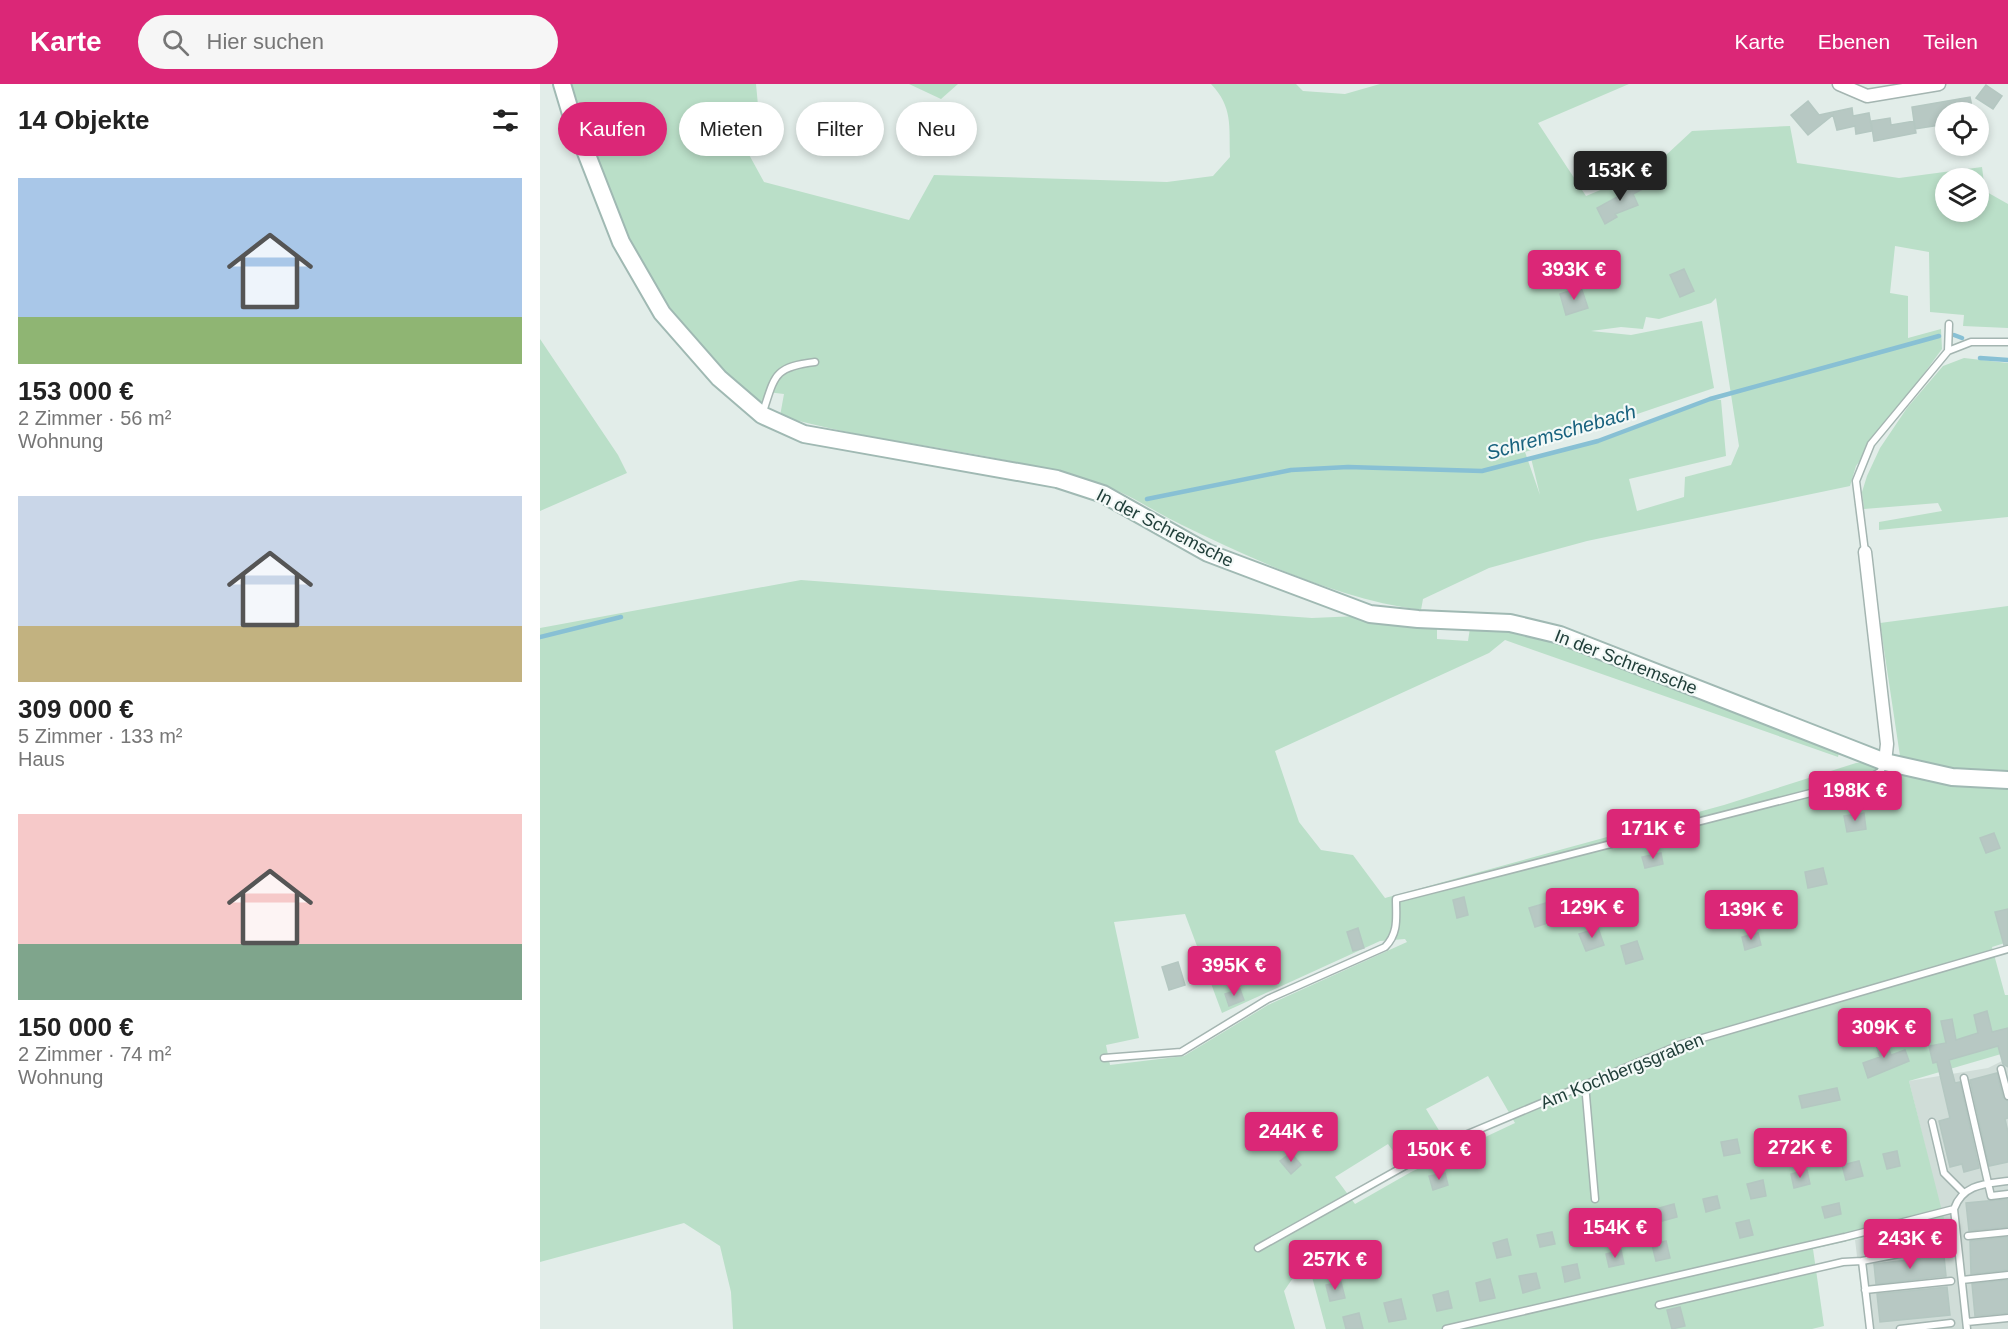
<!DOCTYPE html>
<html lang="de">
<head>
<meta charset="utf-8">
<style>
	:root { --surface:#fff; --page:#f6f6f6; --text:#222; --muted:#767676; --accent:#db2777 }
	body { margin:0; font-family:Helvetica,sans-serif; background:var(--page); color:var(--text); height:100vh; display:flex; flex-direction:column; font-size:22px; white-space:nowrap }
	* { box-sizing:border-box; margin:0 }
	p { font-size:20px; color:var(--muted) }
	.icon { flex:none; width:33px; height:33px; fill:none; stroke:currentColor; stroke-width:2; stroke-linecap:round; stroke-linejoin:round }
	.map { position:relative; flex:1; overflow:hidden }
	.drawer { display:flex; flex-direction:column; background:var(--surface); width:540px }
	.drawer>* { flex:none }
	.hud { position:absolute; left:18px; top:18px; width:570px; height:54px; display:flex; gap:12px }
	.tools { position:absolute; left:1395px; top:18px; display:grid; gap:12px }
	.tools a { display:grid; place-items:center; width:54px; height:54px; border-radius:50%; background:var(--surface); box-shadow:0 3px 9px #0003; font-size:30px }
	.price { position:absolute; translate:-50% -51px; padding:0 14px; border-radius:6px; background:var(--accent); color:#fff; font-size:20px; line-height:39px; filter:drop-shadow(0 2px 3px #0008) }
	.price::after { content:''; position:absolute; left:50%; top:36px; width:18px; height:14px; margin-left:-9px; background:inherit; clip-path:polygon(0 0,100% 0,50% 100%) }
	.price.on { background:#222; color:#fff }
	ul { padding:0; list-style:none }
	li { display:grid; align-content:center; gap:12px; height:318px; padding:0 18px }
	li span { display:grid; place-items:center; height:186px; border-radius:0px; color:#555 }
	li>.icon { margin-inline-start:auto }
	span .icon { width:108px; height:108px; fill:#fffc; stroke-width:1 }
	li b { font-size:26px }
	h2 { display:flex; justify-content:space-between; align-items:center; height:72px; padding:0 18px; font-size:26px }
	.chip { padding:0 21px; border-radius:27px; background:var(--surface); box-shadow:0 3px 9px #0003; font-size:21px; line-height:54px }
	.chip.on { background:var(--accent); color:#fff }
	header { display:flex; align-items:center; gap:36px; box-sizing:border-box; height:84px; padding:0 30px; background:var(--accent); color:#fff }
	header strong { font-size:28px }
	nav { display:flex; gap:33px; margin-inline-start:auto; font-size:21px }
	.search { width:420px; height:54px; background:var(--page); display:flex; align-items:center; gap:15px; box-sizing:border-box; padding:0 21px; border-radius:33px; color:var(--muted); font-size:22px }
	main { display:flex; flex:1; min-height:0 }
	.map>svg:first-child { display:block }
	.built { fill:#d0ddd8 }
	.green { fill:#badfc8; fill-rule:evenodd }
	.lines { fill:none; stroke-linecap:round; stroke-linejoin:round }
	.stream { stroke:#88c0d4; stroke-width:4.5 }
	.building { fill:#b7c8c3; stroke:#b4c7c1; stroke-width:1.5 }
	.lane-casing { stroke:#a4b5b1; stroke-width:9 }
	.street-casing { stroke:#a4b5b1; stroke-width:15 }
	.secondary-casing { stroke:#a0b9b3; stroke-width:20 }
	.lane { stroke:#fff; stroke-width:6 }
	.street { stroke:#fff; stroke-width:12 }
	.secondary { stroke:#fff; stroke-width:16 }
	.labels { text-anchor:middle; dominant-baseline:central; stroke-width:4.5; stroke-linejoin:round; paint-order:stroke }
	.street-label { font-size:18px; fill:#213f3a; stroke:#f3f9f7 }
	.water-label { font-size:20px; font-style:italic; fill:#18627e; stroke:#f3f9f7 }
</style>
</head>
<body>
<header>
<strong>Karte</strong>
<div class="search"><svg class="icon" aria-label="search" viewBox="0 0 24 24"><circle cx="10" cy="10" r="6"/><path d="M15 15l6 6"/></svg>Hier suchen</div>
<nav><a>Karte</a><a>Ebenen</a><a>Teilen</a></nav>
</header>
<main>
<section class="drawer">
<h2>14 Objekte<svg class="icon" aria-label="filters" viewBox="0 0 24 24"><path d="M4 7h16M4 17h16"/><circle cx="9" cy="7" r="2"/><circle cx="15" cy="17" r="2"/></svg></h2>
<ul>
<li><span style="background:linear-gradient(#a9c7e8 75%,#8fb573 0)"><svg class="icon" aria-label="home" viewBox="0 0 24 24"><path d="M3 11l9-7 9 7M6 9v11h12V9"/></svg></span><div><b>153 000 €</b><p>2 Zimmer · 56 m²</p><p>Wohnung</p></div></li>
<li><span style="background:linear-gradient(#c9d6e8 70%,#c2b280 0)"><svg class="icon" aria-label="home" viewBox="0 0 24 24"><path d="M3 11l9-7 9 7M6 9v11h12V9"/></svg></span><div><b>309 000 €</b><p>5 Zimmer · 133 m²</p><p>Haus</p></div></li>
<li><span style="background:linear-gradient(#f6c9c9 70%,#7fa58c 0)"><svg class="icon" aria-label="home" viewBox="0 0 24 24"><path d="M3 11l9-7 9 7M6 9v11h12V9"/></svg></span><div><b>150 000 €</b><p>2 Zimmer · 74 m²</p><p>Wohnung</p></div></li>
</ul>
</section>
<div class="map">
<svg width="1468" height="1245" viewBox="0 0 1468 1245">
	<rect width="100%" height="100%" fill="#e2ede9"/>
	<path class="built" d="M1468 974V1245H1326L1315 1156 1403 1135 1369 997 1448 984Z"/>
	<path class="green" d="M17 0H216L219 32 201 56 224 98 369 136 394 91 627 98 673 92 690 73C689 42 693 23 671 0H756L763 7 805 10 840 0H1089L998 39 1046 112 1111 85 1152 47 1250 42 1257 79 1359 94 1442 83 1445 107 1468 120V244L1423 242 1424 231 1390 228 1389 168 1355 162 1350 209 1368 212V254L1401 245 1402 265 1316 382 1310 402 1047 457 949 484 883 515 881 526C799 515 716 477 642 441 619 430 587 409 565 402 459 366 347 362 240 332L244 310 227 308 220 320 173 280 167 295 112 224ZM1406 94H1438V128H1406ZM1176 214 1199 362 1191 381 1145 393 1144 413 1097 427 1089 395 1186 372 1181 316 1170 315 1058 357 991 374 1000 411 985 368 1174 304 1162 237 1091 251 1051 247 1081 243 1103 245 1106 233 1119 235 1171 219Z
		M369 0H418L401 15Z
		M0 255 78 371 87 389 0 427Z
		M1424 274 1468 279V433L1339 446V438L1402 427 1398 419 1324 425 1322 408 1327 392 1340 364 1367 324 1403 282Z
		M261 496 772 534 818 532 897 542V555L928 557 930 544H967L999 551 1300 664 1298 673 965 556 949 569 735 667 759 738 781 766 813 771 845 814 1184 721 1316 679 1333 677 1414 702H1468V858L1452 863 1465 911H1468V968L1369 997 1404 1135 1273 1165 1284 1242 1272 1245H786L771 1189 755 1191 744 1207 755 1245H193L191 1208 180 1162 144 1139 0 1178V544ZM645 830 682 929 840 857 865 855 867 858 728 921 644 972 570 981 566 961 599 954 574 838ZM948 992 975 1039 871 1088 815 1120 795 1093 848 1060 858 1074 903 1053 886 1025Z
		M1468 522V690L1416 686 1360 672 1340 539Z"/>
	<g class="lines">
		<path class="stream" d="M1414 251 1422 254
			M1440 274 1468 276
			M607 415 751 386 808 383 942 387 1058 357 1170 315 1399 252
			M0 553 81 533"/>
	</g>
	<path class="building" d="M1446 1 1462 12 1453 25 1436 14Z
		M1430 13 1433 28H1406V40L1375 45 1372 23Z
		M1268 17 1279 31 1312 24 1313 32 1329 29 1332 47 1316 50 1315 42 1297 46 1293 31 1268 51 1251 31Z
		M1350 34 1351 41 1374 37 1376 49 1334 57 1331 37Z
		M1097 95 1101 106 1093 110 1098 121 1075 130 1077 133 1065 140 1057 124 1081 111 1077 103Z
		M1144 185 1154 207 1140 213 1130 191Z
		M1041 203 1048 224 1026 231 1020 210Z
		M1324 729 1326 745 1307 748 1304 732Z
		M1454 749 1460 764 1446 769 1440 754Z
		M1121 769 1123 780 1105 784 1102 773Z
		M1283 784 1287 800 1268 804 1265 788Z
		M924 813 928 831 917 834 913 816Z
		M1006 819 1011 838 995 843 989 824Z
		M1468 825V860L1464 861 1455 828Z
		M818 844 824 864 813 867 807 848Z
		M1058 844 1064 861 1046 867 1039 850Z
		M1218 849 1221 861 1205 866 1202 853Z
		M1097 857 1103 875 1086 880 1081 862Z
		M638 878 645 901 629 906 622 883Z
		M700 905 704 916 689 922 685 910Z
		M1447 927 1452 948 1468 944V983L1463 980 1458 962 1409 976 1415 999 1420 998 1439 1084 1424 1088 1422 1080 1410 1083 1399 1037 1410 1034 1397 978 1393 979 1389 962 1406 959 1401 937 1412 935 1416 956 1438 949 1434 931Z
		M1344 951 1351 971 1365 966 1369 977 1328 994 1323 979 1340 973 1334 955Z
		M1457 989 1463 1013 1468 1017V1034L1465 1035 1468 1048V1078L1449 1082 1430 996Z
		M1297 1004 1300 1016 1262 1024 1259 1012Z
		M1197 1055 1200 1069 1184 1072 1181 1058Z
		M1357 1067 1360 1082 1347 1085 1343 1070Z
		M751 1069 761 1081 751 1090 740 1077Z
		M1319 1077 1323 1092 1306 1096 1302 1081Z
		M1267 1086 1270 1100 1254 1104 1251 1090Z
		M905 1089 908 1101 893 1106 889 1092Z
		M1223 1096 1226 1112 1211 1115 1207 1100Z
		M1177 1112 1180 1124 1166 1128 1163 1115Z
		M1468 1115V1143L1429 1147 1426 1119Z
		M1299 1119 1301 1130 1285 1134 1282 1123Z
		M1134 1120 1137 1133 1122 1137 1119 1124Z
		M1095 1127 1098 1141 1084 1145 1081 1131Z
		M1209 1136 1213 1151 1200 1154 1196 1139Z
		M1012 1148 1015 1160 1000 1163 997 1151Z
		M1468 1153V1186L1431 1190 1430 1157Z
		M967 1155 971 1171 957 1174 953 1159Z
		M1126 1157 1130 1174 1116 1177 1112 1161Z
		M1081 1166 1084 1180 1069 1183 1066 1170Z
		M1404 1172 1406 1192 1336 1200 1334 1180Z
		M1037 1180 1040 1194 1025 1198 1022 1183Z
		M996 1189 1000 1204 983 1209 979 1192Z
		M950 1195 955 1214 940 1217 936 1199Z
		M1468 1196V1229L1435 1232 1432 1200Z
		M801 1198 805 1214 790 1217 786 1201Z
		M1407 1203 1410 1231 1340 1238 1337 1210Z
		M908 1207 912 1224 897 1227 893 1211Z
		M861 1215 866 1235 849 1238 844 1219Z
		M1140 1223 1145 1242 1132 1245 1127 1226Z
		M819 1229 823 1245H806L803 1233Z"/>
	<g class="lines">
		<g class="lane-casing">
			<path id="lane" d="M1408 267 1409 240
				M223 328C235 291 234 283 275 278
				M1325 468 1316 397 1331 360 1408 267 1431 258H1468
				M564 974 641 968 728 915 845 863C859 849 856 833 856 815L1329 694 1340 688 1345 679
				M1461 985 1468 1012
				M1424 994 1451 1112 1468 1110
				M1045 1000 1055 1115
				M1392 1038 1404 1089 1423 1108
				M1414 1125 1427 1245
				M1428 1152 1468 1148
				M718 1164 904 1060 1142 960 1468 865
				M1422 1196 1468 1191
				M1325 1206 1411 1197
				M1119 1221 1303 1178 1322 1177
				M1427 1238 1468 1234
				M906 1245 1305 1153 1414 1125C1423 1100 1445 1100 1468 1097
				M1330 1245 1322 1177 1401 1162 1416 1152
				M1360 1245 1411 1239"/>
		</g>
		<g class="street-casing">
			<path id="street" d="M1299 0 1327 12 1399 0
				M1325 468 1347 660 1345 678"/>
		</g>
		<g class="secondary-casing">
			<path id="secondary" d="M22 0 31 30 81 158 122 229 179 294 222 331 264 350 517 395 563 410 668 469 830 530 878 535 970 539 1020 551 1345 678 1412 693 1468 696"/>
		</g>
		<use href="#lane" class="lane"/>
		<use href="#street" class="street"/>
		<use href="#secondary" class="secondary"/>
	</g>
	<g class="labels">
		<g class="street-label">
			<text transform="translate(625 444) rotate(27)">In der Schremsche</text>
			<text transform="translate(1086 578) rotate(21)">In der Schremsche</text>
			<text transform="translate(1082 987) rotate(-22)">Am Kochbergsgraben</text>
		</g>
		<g class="water-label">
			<text transform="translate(1021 348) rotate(-16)">Schremschebach</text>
		</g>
	</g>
</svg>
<div class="tools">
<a><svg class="icon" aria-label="locate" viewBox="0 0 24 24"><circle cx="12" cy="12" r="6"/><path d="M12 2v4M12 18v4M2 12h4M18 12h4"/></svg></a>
<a><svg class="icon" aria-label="layers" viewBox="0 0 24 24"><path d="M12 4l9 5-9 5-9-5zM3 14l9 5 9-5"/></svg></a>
</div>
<b class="price on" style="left:1080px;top:118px">153K €</b>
<b class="price" style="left:1034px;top:217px">393K €</b>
<b class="price" style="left:1315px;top:738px">198K €</b>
<b class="price" style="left:1113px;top:776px">171K €</b>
<b class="price" style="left:1052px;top:855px">129K €</b>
<b class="price" style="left:1211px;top:857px">139K €</b>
<b class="price" style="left:694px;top:913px">395K €</b>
<b class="price" style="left:1344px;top:975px">309K €</b>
<b class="price" style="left:751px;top:1079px">244K €</b>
<b class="price" style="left:1260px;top:1095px">272K €</b>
<b class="price" style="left:899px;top:1097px">150K €</b>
<b class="price" style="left:1075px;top:1175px">154K €</b>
<b class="price" style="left:1370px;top:1186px">243K €</b>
<b class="price" style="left:795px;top:1207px">257K €</b>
<div class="hud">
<a class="chip on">Kaufen</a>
<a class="chip">Mieten</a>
<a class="chip">Filter</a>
<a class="chip">Neu</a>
</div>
</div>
</main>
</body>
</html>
